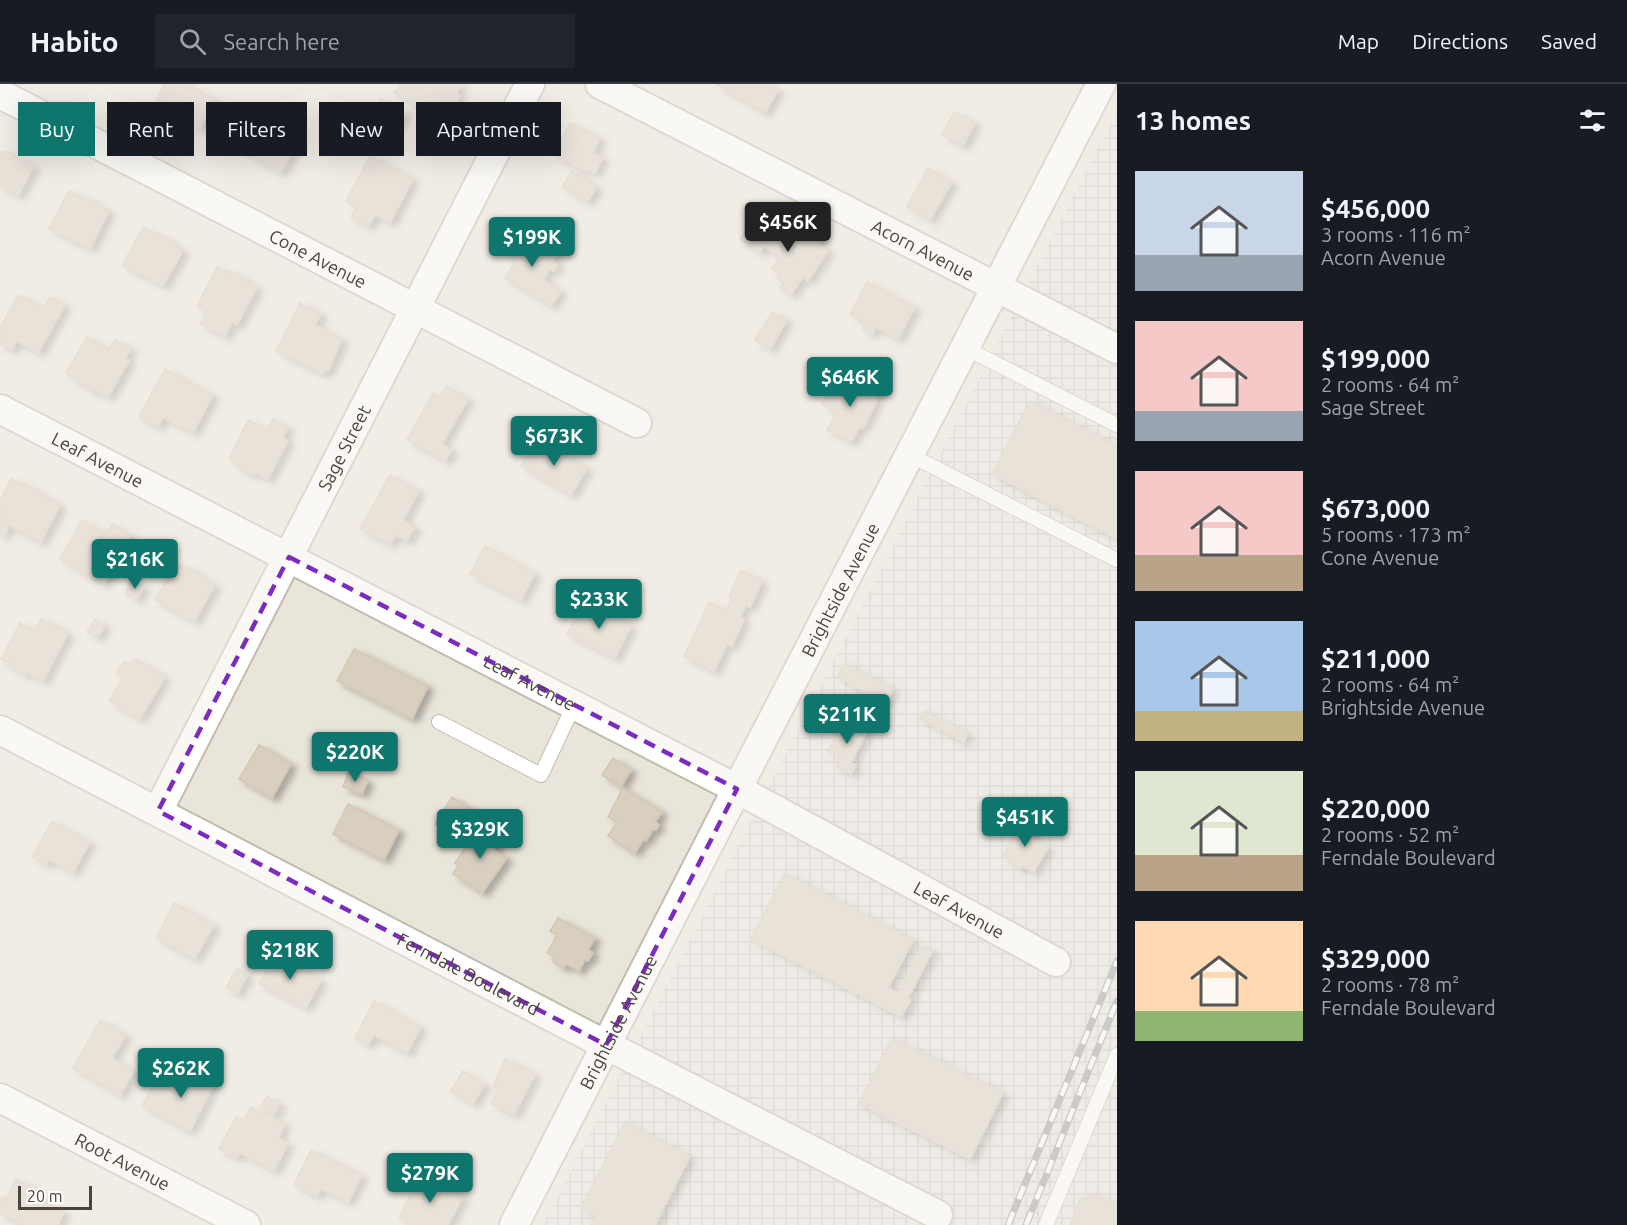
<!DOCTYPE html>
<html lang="en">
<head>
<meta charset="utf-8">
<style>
	:root { --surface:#171b24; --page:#20242c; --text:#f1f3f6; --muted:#9ea1a6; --line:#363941; --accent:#0f766e }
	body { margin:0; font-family:Ubuntu,sans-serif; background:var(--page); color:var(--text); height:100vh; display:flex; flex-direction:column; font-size:22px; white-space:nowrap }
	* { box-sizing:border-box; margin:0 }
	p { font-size:20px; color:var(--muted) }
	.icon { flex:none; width:33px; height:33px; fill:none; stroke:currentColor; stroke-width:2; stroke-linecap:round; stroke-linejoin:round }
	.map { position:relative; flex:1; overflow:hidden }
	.panel { display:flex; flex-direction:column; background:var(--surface); width:510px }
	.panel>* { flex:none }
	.top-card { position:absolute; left:18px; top:18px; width:570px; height:54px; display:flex; gap:12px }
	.scale { position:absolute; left:18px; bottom:15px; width:74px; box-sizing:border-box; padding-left:6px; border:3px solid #4b4439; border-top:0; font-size:16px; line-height:21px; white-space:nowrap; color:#4b4439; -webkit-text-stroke:4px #fff; paint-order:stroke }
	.price { position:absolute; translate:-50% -51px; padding:0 14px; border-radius:6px; background:var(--accent); color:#fff; font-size:20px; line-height:39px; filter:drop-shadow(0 2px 3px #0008) }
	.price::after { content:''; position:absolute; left:50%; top:36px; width:18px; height:14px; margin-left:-9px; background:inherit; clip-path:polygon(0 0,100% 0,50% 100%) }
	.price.active { background:#222; color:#fff }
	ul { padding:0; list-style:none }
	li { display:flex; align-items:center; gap:18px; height:150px; padding:0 18px }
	li span { display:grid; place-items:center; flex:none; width:168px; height:120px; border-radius:0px; color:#555 }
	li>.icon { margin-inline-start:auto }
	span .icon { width:72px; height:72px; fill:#fffc; stroke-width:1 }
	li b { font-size:26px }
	h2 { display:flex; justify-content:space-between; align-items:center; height:72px; padding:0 18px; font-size:26px }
	.tag { padding:0 21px; border-radius:0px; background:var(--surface); box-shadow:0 6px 24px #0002; font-size:21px; line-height:54px }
	.tag.active { background:var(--accent); color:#fff }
	header { display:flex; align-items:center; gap:36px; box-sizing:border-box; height:84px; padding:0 30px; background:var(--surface); border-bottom:2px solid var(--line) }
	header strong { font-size:28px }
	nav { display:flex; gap:33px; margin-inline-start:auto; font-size:21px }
	.search { width:420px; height:54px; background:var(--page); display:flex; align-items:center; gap:15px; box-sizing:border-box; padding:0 21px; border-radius:0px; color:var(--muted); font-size:22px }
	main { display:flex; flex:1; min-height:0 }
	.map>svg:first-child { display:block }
	.residential { fill:#eae5da }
	.industrial { fill:url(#industrial-grid) }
	.building { fill:#d8cfc1; stroke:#d3c7b4; stroke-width:1.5; filter:url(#shadow) }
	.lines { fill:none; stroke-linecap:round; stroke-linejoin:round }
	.service-casing { stroke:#c2bbae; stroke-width:16 }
	.minor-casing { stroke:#c2bbae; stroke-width:32 }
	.service { stroke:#fff; stroke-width:14 }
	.minor { stroke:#fff; stroke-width:28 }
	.rail-casing { stroke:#9a9a9a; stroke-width:7 }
	.rail { stroke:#fff; stroke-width:4.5; stroke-dasharray:14; stroke-linecap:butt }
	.marked { fill:none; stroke:#7b2cbf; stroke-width:4.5; stroke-dasharray:12 8; stroke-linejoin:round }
	.labels { text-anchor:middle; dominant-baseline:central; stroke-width:6; stroke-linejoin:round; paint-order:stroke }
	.street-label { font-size:18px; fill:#4b4439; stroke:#fff }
</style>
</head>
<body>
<header>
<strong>Habito</strong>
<div class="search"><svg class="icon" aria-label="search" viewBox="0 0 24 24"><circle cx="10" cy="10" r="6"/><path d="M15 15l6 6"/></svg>Search here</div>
<nav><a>Map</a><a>Directions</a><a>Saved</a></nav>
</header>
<main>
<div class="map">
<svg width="1117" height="1141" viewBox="0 0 1117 1141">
	<defs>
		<pattern id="industrial-grid" width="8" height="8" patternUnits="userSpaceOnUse" patternTransform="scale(1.5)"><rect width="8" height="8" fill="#e6e2dd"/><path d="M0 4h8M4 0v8" fill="none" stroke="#c7c3be"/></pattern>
		<filter id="shadow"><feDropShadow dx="6" dy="4" stdDeviation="3" flood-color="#0004"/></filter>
	</defs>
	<rect width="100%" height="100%" fill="#f6f3ec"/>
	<path class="residential" d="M0 0H1117V27L543 1141H0Z"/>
	<path class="industrial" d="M1117 27V1141H543Z"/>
	<path class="building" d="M164 0H185L214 15 200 45 154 21Z
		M400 0H461L456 10 460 12 452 25 448 23 441 35 394 9Z
		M716 0H768L778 6 765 29Z
		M381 15 406 28 396 44 374 29Z
		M339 25 364 39 352 61 326 48Z
		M954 28 975 39 963 62 942 51Z
		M251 31 298 59 280 89 233 61Z
		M570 39 600 54 593 69 603 74 595 89 586 85 585 87 554 72Z
		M0 67 4 69 6 67 34 82 18 112 0 102Z
		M370 72 413 95 390 139 375 131 368 143 351 133 357 123 346 117Z
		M928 84 952 98 930 136 907 122Z
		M572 87 597 103 587 118 562 103Z
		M69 107 83 114 84 112 109 127 90 165 49 145Z
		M755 134 786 154 790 147 801 154 807 145 822 155 818 160 828 167 808 197 803 193 791 211 780 204 783 198 777 195 780 190 772 185 780 173 764 162 760 169 740 155Z
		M143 144 171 156 170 159 183 166 163 202 122 181Z
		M519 146 557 171 553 178 558 181 554 187 550 185 543 196 561 207 551 222 505 194 517 175 505 169Z
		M217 183 231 190 232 187 247 195 246 198 257 203 237 241 232 238 225 253 200 240 206 227 197 222Z
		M867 198 915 223 898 255 876 243 872 250 862 245 866 238 850 230Z
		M18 211 43 225 50 213 65 221 38 269 17 257 12 266 0 260V244Z
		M300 219 321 230 315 241 342 255 328 287 325 286 323 290 276 267Z
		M772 228 787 236 770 265 755 256Z
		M87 253 109 266 115 256 131 264 125 275 129 277 108 313 94 305 93 308 66 289Z
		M165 285 213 311 193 349 163 333 158 343 139 333Z
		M852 293 879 307 875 315 877 316 863 344 860 343 851 358 827 346 837 328 822 320 832 301 845 308Z
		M446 302 468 315 442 360 452 366 445 377 407 356 433 309 440 313Z
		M1030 317 1117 362V455L992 390Z
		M273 335 288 343 283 354 288 357 268 395 255 388 253 391 238 383 239 381 229 375 248 336 267 346Z
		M536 355 587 384 571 411 521 382Z
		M390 391 419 407 403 436 415 443 407 457 395 451 390 461 360 445Z
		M11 395 24 402 25 400 60 421 41 458 9 441 3 453 0 452V417Z
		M82 436 106 450 112 440 131 451 104 500 60 475Z
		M485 462 535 489 521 516 470 490Z
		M175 480 186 486 188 483 215 501 194 538 155 516Z
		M741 486 762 497 750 523 746 521 740 533 744 536 732 562 727 560 714 587 684 573 709 518 726 526 732 514 729 512Z
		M132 496 144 502 137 516 125 509Z
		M584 518 631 542 615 574 567 550Z
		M41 535 68 549 43 597 27 589 25 591 11 584 13 581 1 575 20 539 35 546Z
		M95 535 105 542 97 554 87 548Z
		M354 565 428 602 412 635 337 597Z
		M135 575 165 593 140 635 109 617 123 592 117 589 124 577 131 580Z
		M845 579 893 605 886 619 837 593Z
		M925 627 968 649 964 658 920 635Z
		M844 635 867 647 851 679 856 681 851 690 836 683 841 674 828 667Z
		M259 661 291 680 272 714 239 695Z
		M613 674 631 686 621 703 602 691Z
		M348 689 368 696 362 710 343 703Z
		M623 704 662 728 655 738 659 741 656 746 653 745 646 757 643 756 635 769 608 752 617 738 608 733Z
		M452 713 477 729 460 755 435 740Z
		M348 720 399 746 384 776 333 750Z
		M1023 735 1036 742 1031 753 1048 763 1034 788 1022 782 1020 785 1013 781 1014 778 1003 772Z
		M52 737 90 758 73 789 49 775 46 781 32 773Z
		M485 741 502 751 493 765 507 774 482 809 453 790 458 781 455 779 471 755 474 757Z
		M785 789 913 856 888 904 898 909 923 862 933 866 908 914 911 916 901 933 751 855Z
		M174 819 214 841 195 875 156 854Z
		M558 834 595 854 588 866 593 869 588 877 585 876 579 887 566 880 564 884 553 878 555 873 547 869 557 851 550 847Z
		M276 868 287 874 285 877 321 896 306 924 259 900Z
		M237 884 248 890 237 910 226 904Z
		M374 917 421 943 407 969 374 951 368 961 355 954Z
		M100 936 126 951 112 974 134 987 120 1011 73 984Z
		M892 954 1003 1009 970 1075 859 1020Z
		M505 975 535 990 514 1031 491 1020 499 1004 493 1002Z
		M187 983 215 998 190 1047 142 1022 155 998 173 1008Z
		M463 987 485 1000 473 1020 450 1007Z
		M268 1012 280 1021 273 1031 260 1022Z
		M251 1023 285 1040 278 1054 288 1060 274 1087 240 1069 237 1074 219 1065 236 1033 244 1036Z
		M625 1038 690 1072 655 1141H591L596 1132 581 1124Z
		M311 1066 362 1091 348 1118 321 1105 317 1112 294 1101Z
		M419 1093 429 1098 430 1095 463 1112 448 1141H407L408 1138 399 1133Z
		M16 1095 39 1107 35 1113 64 1128 58 1141H23L0 1129V1116L2 1113 6 1115Z
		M1090 1109 1117 1119V1141H1070L1081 1114 1087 1116Z"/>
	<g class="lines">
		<g class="service-casing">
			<path id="service" d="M965 264 1117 341
				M910 371 1117 476
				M439 638 541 691 574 621
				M1046 1141 1117 971"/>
		</g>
		<g class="minor-casing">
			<g id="minor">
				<path id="s1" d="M600 0 1117 265"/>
				<path id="s2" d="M0 10 637 339"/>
				<path id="s3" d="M0 325 737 705 1056 878"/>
				<path id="s4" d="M0 646 606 961 938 1131"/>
				<path id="s5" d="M158 727 530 0"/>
				<path id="s6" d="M0 1014 246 1141"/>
				<path id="s7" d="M514 1141 737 705 1101 0"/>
			</g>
		</g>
		<use href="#service" class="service"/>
		<use href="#minor" class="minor"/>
		<g class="rail-casing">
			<path id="rail" d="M1008 1141 1117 877
				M1026 1141 1117 917"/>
		</g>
		<use href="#rail" class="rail"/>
	</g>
	<path d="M0 0H1117V1141H0ZM289 473 737 705 606 961 158 727Z" fill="#f6f3ec" fill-opacity=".55" fill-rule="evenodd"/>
	<path class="marked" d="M289 473 737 705 606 961 158 727Z"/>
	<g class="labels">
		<g class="street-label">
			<text stroke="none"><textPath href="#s1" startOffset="363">Acorn Avenue</textPath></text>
			<text stroke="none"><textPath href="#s2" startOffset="358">Cone Avenue</textPath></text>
			<text stroke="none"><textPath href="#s5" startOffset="408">Sage Street</textPath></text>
			<text stroke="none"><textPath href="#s3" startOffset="110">Leaf Avenue</textPath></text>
			<text stroke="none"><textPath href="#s7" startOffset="714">Brightside Avenue</textPath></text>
			<text stroke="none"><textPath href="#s3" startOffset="596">Leaf Avenue</textPath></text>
			<text stroke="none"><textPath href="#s3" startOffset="1082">Leaf Avenue</textPath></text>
			<text stroke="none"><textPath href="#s4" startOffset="528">Ferndale Boulevard</textPath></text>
			<text stroke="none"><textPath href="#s7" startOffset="228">Brightside Avenue</textPath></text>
			<text stroke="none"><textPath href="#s6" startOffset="138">Root Avenue</textPath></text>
		</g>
	</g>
</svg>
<div class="scale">20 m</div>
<b class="price active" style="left:788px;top:169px">$456K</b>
<b class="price" style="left:532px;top:184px">$199K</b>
<b class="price" style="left:850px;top:324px">$646K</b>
<b class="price" style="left:554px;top:383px">$673K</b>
<b class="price" style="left:135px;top:506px">$216K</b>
<b class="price" style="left:599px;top:546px">$233K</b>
<b class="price" style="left:847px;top:661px">$211K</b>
<b class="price" style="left:355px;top:699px">$220K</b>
<b class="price" style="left:1025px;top:764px">$451K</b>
<b class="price" style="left:480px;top:776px">$329K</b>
<b class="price" style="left:290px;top:897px">$218K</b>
<b class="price" style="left:181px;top:1015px">$262K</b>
<b class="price" style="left:430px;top:1120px">$279K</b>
<div class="top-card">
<a class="tag active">Buy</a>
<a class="tag">Rent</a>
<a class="tag">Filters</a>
<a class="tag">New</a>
<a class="tag">Apartment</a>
</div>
</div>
<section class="panel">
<h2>13 homes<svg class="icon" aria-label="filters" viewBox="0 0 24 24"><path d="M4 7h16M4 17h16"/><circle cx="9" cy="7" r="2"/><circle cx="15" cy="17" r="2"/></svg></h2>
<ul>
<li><span style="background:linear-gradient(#c9d6e8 70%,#9aa5b1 0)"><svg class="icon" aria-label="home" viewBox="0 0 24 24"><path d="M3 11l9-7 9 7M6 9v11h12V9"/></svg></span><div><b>$456,000</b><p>3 rooms · 116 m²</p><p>Acorn Avenue</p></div></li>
<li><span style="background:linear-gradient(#f6c9c9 75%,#9aa5b1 0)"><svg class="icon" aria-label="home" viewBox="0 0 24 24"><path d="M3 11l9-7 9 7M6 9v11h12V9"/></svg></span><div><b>$199,000</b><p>2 rooms · 64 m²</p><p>Sage Street</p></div></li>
<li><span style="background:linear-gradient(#f6c9c9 70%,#b9a48a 0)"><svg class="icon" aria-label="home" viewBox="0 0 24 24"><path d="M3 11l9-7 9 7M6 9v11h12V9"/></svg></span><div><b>$673,000</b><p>5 rooms · 173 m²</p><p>Cone Avenue</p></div></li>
<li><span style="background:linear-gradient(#a9c7e8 75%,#c2b280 0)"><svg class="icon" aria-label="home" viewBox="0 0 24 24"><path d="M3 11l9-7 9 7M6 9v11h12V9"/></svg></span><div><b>$211,000</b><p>2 rooms · 64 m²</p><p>Brightside Avenue</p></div></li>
<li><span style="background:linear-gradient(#dfe7d0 70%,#b9a48a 0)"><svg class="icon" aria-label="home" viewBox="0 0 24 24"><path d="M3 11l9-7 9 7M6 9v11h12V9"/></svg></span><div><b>$220,000</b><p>2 rooms · 52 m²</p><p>Ferndale Boulevard</p></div></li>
<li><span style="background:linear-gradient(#ffd9b3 75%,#8fb573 0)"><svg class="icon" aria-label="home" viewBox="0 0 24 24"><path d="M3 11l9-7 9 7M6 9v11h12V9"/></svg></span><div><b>$329,000</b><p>2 rooms · 78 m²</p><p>Ferndale Boulevard</p></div></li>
</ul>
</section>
</main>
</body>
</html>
